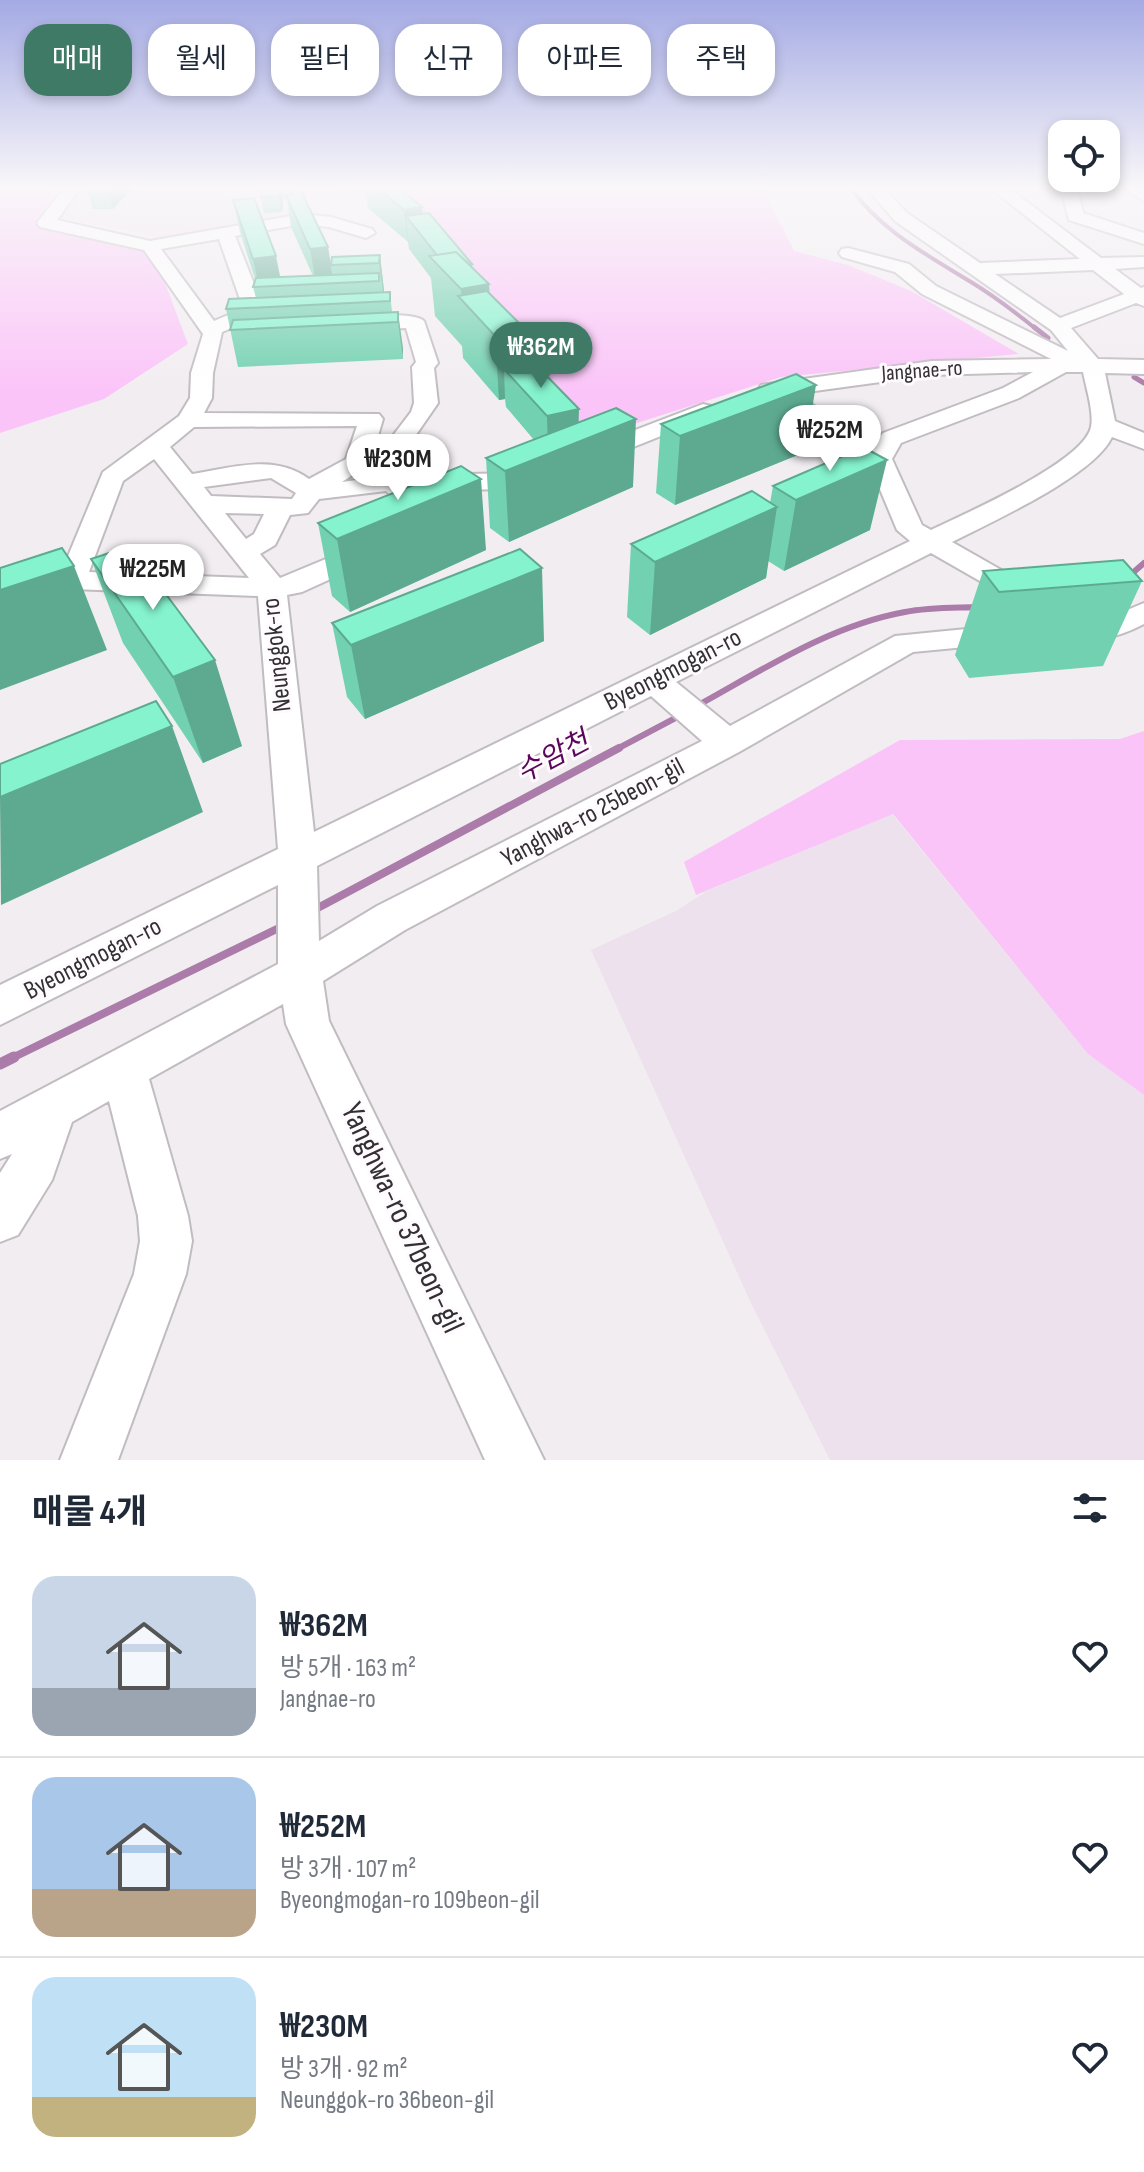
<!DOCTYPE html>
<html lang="ko">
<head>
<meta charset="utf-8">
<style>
	:root { --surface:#fff; --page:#f6f6f7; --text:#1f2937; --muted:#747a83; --line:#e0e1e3; --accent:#3e7a66 }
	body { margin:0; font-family:"Sofia Sans Condensed","Noto Sans KR",sans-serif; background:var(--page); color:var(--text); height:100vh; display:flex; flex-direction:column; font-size:30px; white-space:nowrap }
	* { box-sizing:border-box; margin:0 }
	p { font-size:26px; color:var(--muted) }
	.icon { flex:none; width:44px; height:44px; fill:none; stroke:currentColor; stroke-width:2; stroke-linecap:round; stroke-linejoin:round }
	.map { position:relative; height:1460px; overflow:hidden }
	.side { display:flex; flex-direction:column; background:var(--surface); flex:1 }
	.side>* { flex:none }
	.top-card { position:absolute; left:24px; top:24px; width:1096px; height:72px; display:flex; gap:16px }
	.buttons { position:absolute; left:1048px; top:120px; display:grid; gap:16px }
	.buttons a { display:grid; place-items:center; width:72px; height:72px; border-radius:16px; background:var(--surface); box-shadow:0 4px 12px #0003; font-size:40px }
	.price { position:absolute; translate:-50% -68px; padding:0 18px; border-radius:28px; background:#fff; color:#222; font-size:26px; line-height:52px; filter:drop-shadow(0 2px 4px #0008) }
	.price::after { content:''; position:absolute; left:50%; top:48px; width:24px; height:18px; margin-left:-12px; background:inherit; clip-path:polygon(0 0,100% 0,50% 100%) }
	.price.selected { background:var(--accent); color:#fff }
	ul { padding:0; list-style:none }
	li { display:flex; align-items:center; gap:24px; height:200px; padding:0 32px }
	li+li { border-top:2px solid var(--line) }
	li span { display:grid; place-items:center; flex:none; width:224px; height:160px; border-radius:24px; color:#555 }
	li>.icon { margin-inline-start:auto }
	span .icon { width:96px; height:96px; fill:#fffc; stroke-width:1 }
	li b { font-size:34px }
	h2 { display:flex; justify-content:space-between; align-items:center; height:96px; padding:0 32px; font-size:34px }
	.tag { padding:0 28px; border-radius:24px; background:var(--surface); box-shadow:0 4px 12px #0003; font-size:28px; line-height:72px }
	.tag.selected { background:var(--accent); color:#fff }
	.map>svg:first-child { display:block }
	.built { fill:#ece1ec }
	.green { fill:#fbc4f8 }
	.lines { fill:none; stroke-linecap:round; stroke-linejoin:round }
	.stream-far4 { stroke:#ab7caa; stroke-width:4 }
	.stream-far3 { stroke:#ab7caa; stroke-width:5 }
	.stream-far2 { stroke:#ab7caa; stroke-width:6 }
	.stream-far1 { stroke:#ab7caa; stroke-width:8 }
	.stream { stroke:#ab7caa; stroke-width:11 }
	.minor-casing { stroke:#c1bcc1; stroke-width:4 }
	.minor { fill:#fff; fill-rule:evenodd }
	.wall { fill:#72d1b0 }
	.shaded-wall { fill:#5daa90 }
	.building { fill:#85f3cd; stroke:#5daa90; stroke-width:2 }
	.labels { text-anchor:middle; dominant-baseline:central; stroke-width:6; stroke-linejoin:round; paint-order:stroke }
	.far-street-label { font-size:22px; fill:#323032; stroke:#fefafe }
	.street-label { font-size:26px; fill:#323032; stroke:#fefafe }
	.water-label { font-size:28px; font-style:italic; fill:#59065a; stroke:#fefafe }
	.near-street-label { font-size:32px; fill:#323032; stroke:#fefafe }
</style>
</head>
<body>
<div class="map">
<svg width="1144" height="1460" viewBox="0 0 1144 1460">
	<rect width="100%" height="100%" fill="#f2edf1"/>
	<path class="built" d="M84 187H300L292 219 170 240 58 217Z
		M892 814 1088 1054 1144 1095V1460H830L751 1303 591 950 676 911 707 891Z"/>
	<path class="green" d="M0 187H52V207L44 225 123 238 154 254 188 344 104 399 0 433Z
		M300 187H766L768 199 794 251 848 265 911 291 1019 354 781 377 587 439 485 294 392 199Z
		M1144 731V1095L1088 1054 893 814 696 895 684 862 900 740 1120 739Z"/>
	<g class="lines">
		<path class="stream-far4" d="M850 187C880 230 927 255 971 282 994 296 1015 312 1036 329"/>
		<path class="stream-far3" d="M1034 327 1048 338
			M1134 377 1144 383"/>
		<path class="stream-far2" d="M1128 577 1144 563
			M693 708C761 671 828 626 905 612 930 607 954 608 979 607
			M615 750 683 714"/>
		<path class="stream-far1" d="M312 911 619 748
			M10 1059 283 926"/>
		<path class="stream" d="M0 1064 14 1057"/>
		<g class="minor-casing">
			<path id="minor" d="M65 187H81L57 220 150 241 302 214 331 217 372 229 375 233 366 238 329 227 302 224 235 236 260 299 251 320 222 332 213 373 212 398 204 413 379 414 383 419 370 463 342 482 378 477 376 458 411 412 414 403 412 367 416 362 406 328 353 331 343 325C352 315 415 311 424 321L438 363 434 368 438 403 400 458 403 475 529 473 538 476 542 481 538 486 529 489 416 490 448 519 445 525C421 530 402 505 386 491L319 499 308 513 290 515 275 545 260 554 280 578 357 546 367 544 377 546 381 552 377 558 302 592 287 595 314 832 910 541 897 530 869 463 810 427 777 396 761 395 758 390 761 385 932 361 1051 359 922 294 895 272 842 257 839 253 842 249 848 248 909 264 936 286 1068 351 1051 330 895 221 866 187H883L907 213 980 263 1080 259 989 187H1007L1101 258 1144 257V267L1115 269 1141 288 1144 287V306L1136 303 1071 328 1098 359 1144 360V374L1105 373 1115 421 1144 433V449L1112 437C1094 476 991 522 952 542L1033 588 1038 594 1033 600 1023 603 1013 600 931 553 676 682 730 726 895 636 1007 625 1018 628 1022 635 1018 642 913 652 739 752 405 930 323 981 329 1021 544 1460H485L286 1024 283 1004 149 1079 188 1216 192 1241 186 1274 118 1460H60L134 1274 140 1241 138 1216 109 1101 72 1122 52 1180 18 1235 0 1242V1173L12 1154 0 1159V1111L278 964V885L0 1025V985L278 849 258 596 72 589 0 597V579L61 573 103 472 179 416 190 398 191 373 203 334 144 250 40 227 37 223ZM219 239 240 299 235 312 214 321 161 249ZM1093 270 1124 294 1060 318 995 274ZM1033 372 1003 388 883 433 873 445 826 417 800 393 932 375ZM1066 372H1083C1086 388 1094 412 1091 427 1084 462 964 514 931 530L922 525 892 459 901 443 1019 398ZM357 426 346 459 309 479C274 453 232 468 192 474L170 447 194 427ZM154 459 249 578 89 572 123 481ZM271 478 296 493 292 499 211 496 204 487ZM225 513 264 514 254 534 246 539ZM651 696 702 741 377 906 319 941 317 866Z
				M1055 187H1072L1079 194 1083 213 1144 233V244L1069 220 1063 196Z
				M1122 187 1144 189V201Z
				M703 404 711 406 715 411 711 416 601 460H583L580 455 583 450Z
				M1144 603V624C1121 636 1091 645 1065 638L1061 631 1065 624 1108 618Z"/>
		</g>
		<use href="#minor" class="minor"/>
	</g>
	<path class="wall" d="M134 187 113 209H93L88 193Z
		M263 187H292L293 194 328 247 331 264 380 255 384 292H390L392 312H398L403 359 238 367 226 309 256 298 253 287 255 279 240 232 233 200 280 277 313 276 291 227 287 199H283L282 212 264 213 261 197Z
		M365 187H397L422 207 423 214 472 264 473 268 489 294 527 364 579 422 633 487 509 542 490 528 486 458 534 440 506 407 505 399 499 400 463 358 462 346 435 316 431 278 409 249 408 242 368 208Z
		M661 424 805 452 675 505 656 493Z
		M773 486 870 530 784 571 768 561 766 578 650 635 627 617 631 544 770 503Z
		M318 523 486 550 350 612 332 596Z
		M91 559 242 746 203 763 123 643Z
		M983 571 1142 581 1103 666 969 678 955 655Z
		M332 623 544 641 365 719 347 697Z"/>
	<path class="shaded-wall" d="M114 187H134L113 209 108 193Z
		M280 187H281L283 199 282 212 279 196Z
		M422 207 425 239 406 216 408 242 404 210Z
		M328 247 333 281 316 283 310 249Z
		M380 255 384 290V298L379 263Z
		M276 256 282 286 259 287 253 259Z
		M472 264 474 287 489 284 492 332 462 300 461 289 447 267Z
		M398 312 403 348V359L398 322Z
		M526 330 528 394 504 369 505 399 499 400 495 336Z
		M816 385 805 452 675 505 680 436Z
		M579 409 578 442 636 419 633 487 509 542 505 471 548 454 547 416Z
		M887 460 870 530 784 571 796 500Z
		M481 479 486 550 350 612 337 539Z
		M777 507 766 578 650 635 655 562Z
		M74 566 107 650 0 690V590Z
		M542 568 544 641 365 719 351 645Z
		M215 660 242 746 203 763 173 677Z
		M172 726 203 812 1 905 0 797Z"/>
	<path class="building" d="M94 187H114L108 193H88Z
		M263 187H280L279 196 261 197Z
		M376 187H397L422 207 404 210Z
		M302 193 328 247 310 249 286 195Z
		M254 198 276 256 253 259 233 200Z
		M429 213 472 264H469L456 252 437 255 406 216Z
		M456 252 489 284 461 289 429 256Z
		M380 255 379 263 331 265 332 257Z
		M379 273V281L253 287 256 278Z
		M487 291 526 330 495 336 458 296Z
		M390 292V301L226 309 229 299Z
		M398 312V322L230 330 233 320Z
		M534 363 579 409 547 416 504 369Z
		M796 374 816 385 680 436 661 424Z
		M616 408 636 419 505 471 486 458Z
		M863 447 887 460 796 500 773 486Z
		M461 466 481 479 337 539 318 523Z
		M752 491 777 507 655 562 631 544Z
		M130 546 215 660 173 677 91 559Z
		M62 548 74 566 0 590V568Z
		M520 549 542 568 351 645 332 623Z
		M1123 560 1142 581 999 592 983 571Z
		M156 701 172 726 0 797V764Z"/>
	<linearGradient id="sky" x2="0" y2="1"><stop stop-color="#a4aae4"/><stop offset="0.48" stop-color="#f9f7f9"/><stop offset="1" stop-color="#f9f7f9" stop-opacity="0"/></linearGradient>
	<rect width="1144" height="391" fill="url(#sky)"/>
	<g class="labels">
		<g class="far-street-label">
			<text transform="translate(922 371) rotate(-4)">Jangnae-ro</text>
		</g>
		<g class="street-label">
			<text transform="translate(277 655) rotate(-96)">Neunggok-ro</text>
			<text transform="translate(673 670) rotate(-27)">Byeongmogan-ro</text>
			<text transform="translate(593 813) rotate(-28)">Yanghwa-ro 25beon-gil</text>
			<text transform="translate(93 959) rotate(-27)">Byeongmogan-ro</text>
		</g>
		<g class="water-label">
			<text transform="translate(553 757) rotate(-28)">수암천</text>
		</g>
		<g class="near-street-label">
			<text transform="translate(402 1218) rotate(65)">Yanghwa-ro 37beon-gil</text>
		</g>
	</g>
</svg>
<div class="buttons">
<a><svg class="icon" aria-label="locate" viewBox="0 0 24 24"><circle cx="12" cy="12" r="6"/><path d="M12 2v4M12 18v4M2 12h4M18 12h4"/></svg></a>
</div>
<b class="price selected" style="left:541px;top:390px">₩362M</b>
<b class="price" style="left:830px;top:473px">₩252M</b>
<b class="price" style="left:398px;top:502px">₩230M</b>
<b class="price" style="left:153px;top:612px">₩225M</b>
<div class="top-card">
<a class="tag selected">매매</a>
<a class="tag">월세</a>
<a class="tag">필터</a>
<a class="tag">신규</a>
<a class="tag">아파트</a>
<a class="tag">주택</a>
</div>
</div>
<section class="side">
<h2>매물 4개<svg class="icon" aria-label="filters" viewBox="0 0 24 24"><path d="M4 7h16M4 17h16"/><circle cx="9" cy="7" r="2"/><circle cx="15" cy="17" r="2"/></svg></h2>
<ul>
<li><span style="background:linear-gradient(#c9d6e8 70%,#9aa5b1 0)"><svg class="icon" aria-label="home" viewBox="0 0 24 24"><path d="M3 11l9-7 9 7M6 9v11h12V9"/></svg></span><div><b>₩362M</b><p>방 5개 · 163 m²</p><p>Jangnae-ro</p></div><svg class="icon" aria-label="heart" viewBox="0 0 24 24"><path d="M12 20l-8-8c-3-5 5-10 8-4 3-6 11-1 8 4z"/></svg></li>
<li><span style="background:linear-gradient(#a9c7e8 70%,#b9a48a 0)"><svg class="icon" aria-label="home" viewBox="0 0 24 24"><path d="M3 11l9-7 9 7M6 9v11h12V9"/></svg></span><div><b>₩252M</b><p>방 3개 · 107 m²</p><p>Byeongmogan-ro 109beon-gil</p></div><svg class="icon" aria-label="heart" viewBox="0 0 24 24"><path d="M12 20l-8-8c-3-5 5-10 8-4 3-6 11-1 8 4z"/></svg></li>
<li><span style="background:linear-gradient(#bfe0f5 75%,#c2b280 0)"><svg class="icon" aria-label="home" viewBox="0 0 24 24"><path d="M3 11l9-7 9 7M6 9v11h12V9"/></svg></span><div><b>₩230M</b><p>방 3개 · 92 m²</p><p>Neunggok-ro 36beon-gil</p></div><svg class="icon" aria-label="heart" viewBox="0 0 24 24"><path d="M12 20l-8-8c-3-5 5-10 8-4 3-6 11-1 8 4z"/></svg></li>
</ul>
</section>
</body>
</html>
